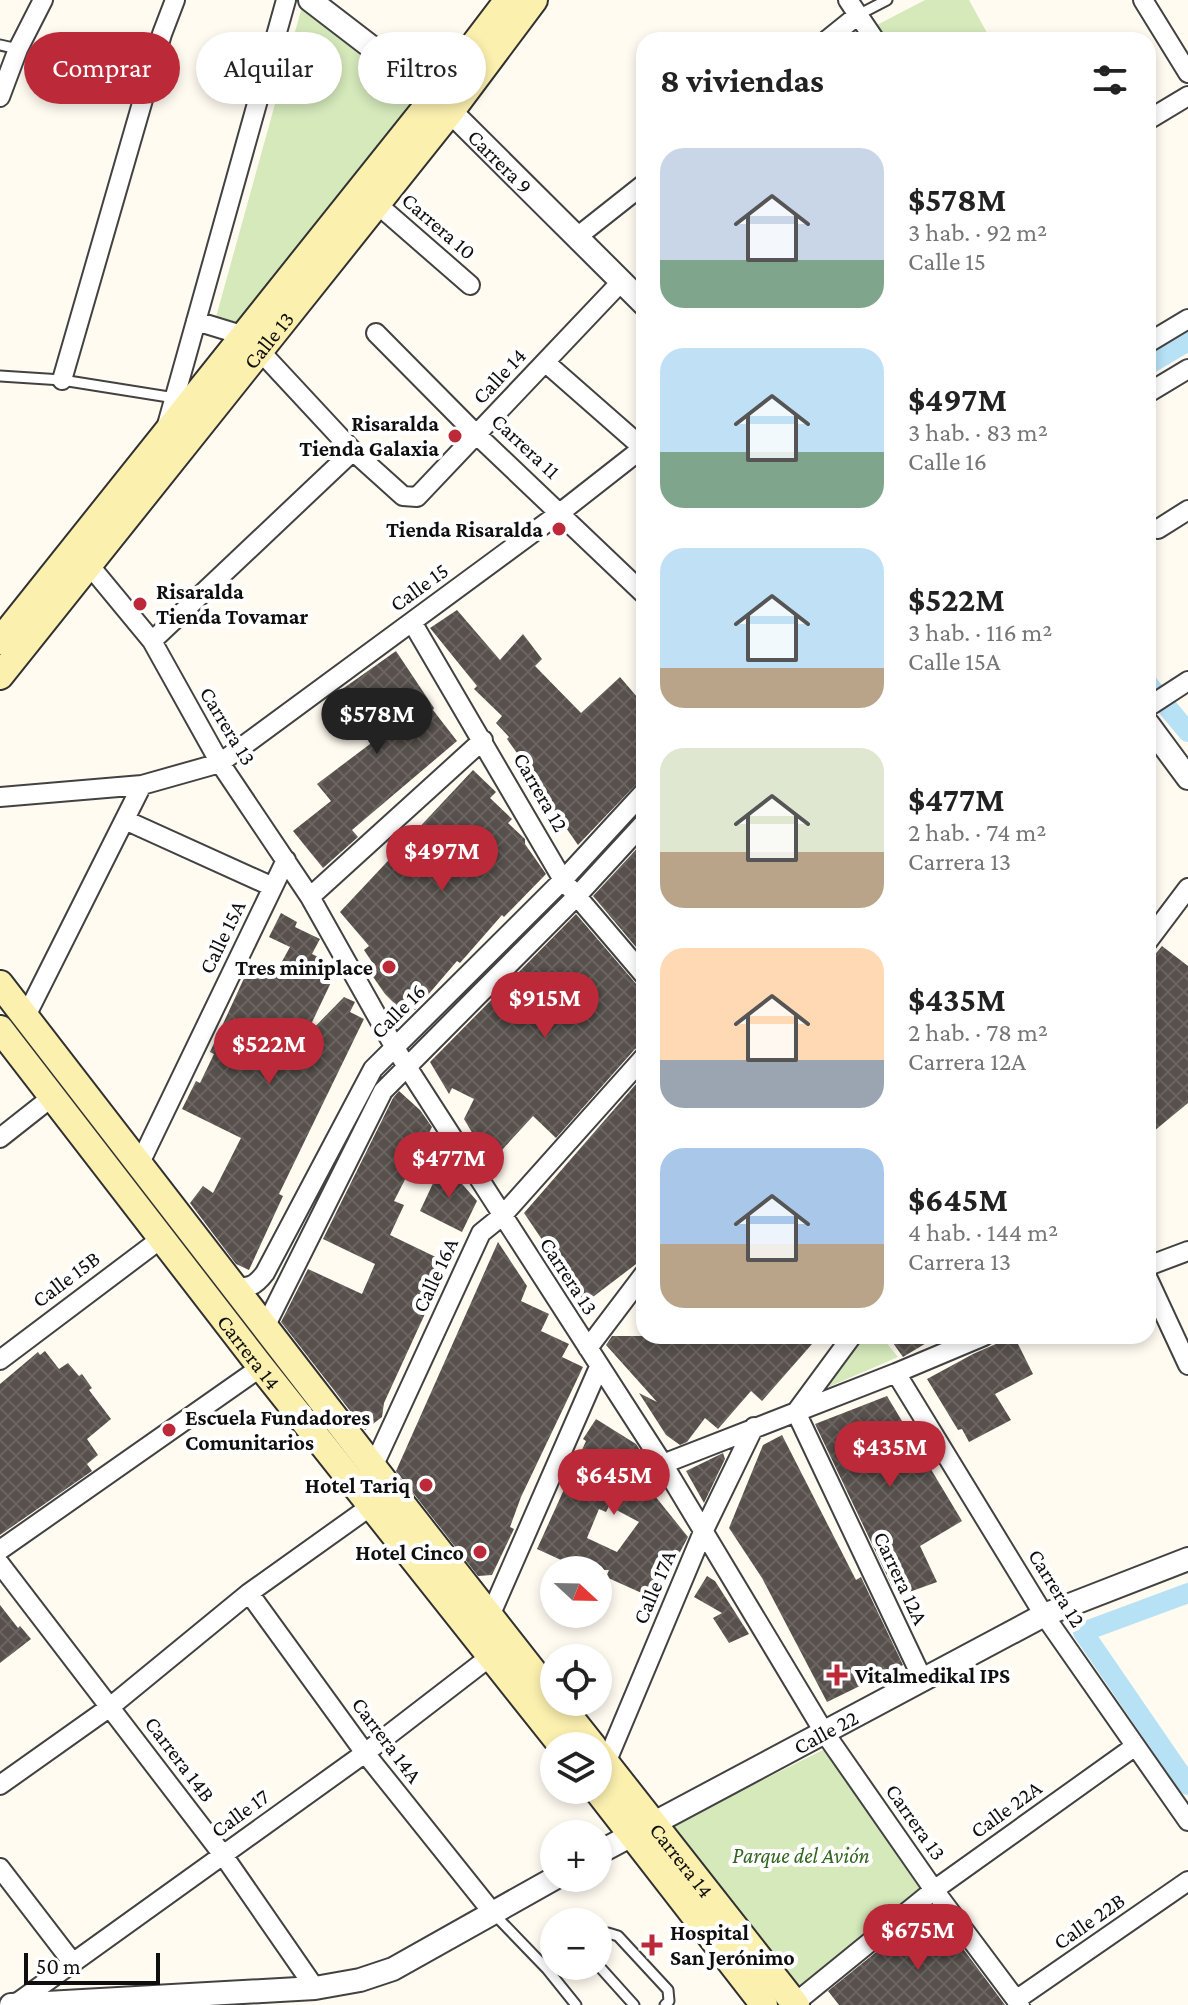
<!DOCTYPE html>
<html lang="es">
<head>
<meta charset="utf-8">
<style>
	:root { --surface:#fff; --page:#f2f2f2; --text:#222; --muted:#767676; --accent:#bc2a39 }
	body { margin:0; font-family:"Crimson Pro",serif; background:var(--page); color:var(--text); height:100vh; display:flex; flex-direction:column; font-size:30px; white-space:nowrap }
	* { box-sizing:border-box; margin:0 }
	p { font-size:26px; color:var(--muted) }
	.icon { flex:none; width:44px; height:44px; fill:none; stroke:currentColor; stroke-width:2; stroke-linecap:round; stroke-linejoin:round }
	.map { position:relative; flex:1; overflow:hidden }
	.panel { position:absolute; left:636px; top:32px; width:520px; height:1312px; display:flex; flex-direction:column; background:var(--surface); border-radius:24px; box-shadow:0 4px 12px #0003 }
	.panel>* { flex:none }
	.banner { position:absolute; left:24px; top:32px; width:492px; height:72px; display:flex; gap:16px }
	.needle { width:52px; rotate:112deg }
	.controls { position:absolute; left:540px; top:1556px; display:grid; gap:16px }
	.controls a { display:grid; place-items:center; width:72px; height:72px; border-radius:50%; background:var(--surface); box-shadow:0 4px 12px #0003; font-size:40px }
	.scale { position:absolute; left:24px; bottom:20px; width:136px; box-sizing:border-box; padding-left:8px; border:4px solid #0f0f0f; border-top:0; font-size:22px; line-height:28px; white-space:nowrap; color:#0f0f0f; -webkit-text-stroke:6px #fff; paint-order:stroke }
	.price { position:absolute; translate:-50% -68px; padding:0 18px; border-radius:28px; background:var(--accent); color:#fff; font-size:26px; line-height:52px; filter:drop-shadow(0 2px 4px #0008) }
	.price::after { content:''; position:absolute; left:50%; top:48px; width:24px; height:18px; margin-left:-12px; background:inherit; clip-path:polygon(0 0,100% 0,50% 100%) }
	.price.selected { background:#222; color:#fff }
	ul { padding:0; list-style:none }
	li { display:flex; align-items:center; gap:24px; height:200px; padding:0 24px }
	li span { display:grid; place-items:center; flex:none; width:224px; height:160px; border-radius:24px; color:#555 }
	li>.icon { margin-inline-start:auto }
	span .icon { width:96px; height:96px; fill:#fffc; stroke-width:1 }
	li b { font-size:34px }
	h2 { display:flex; justify-content:space-between; align-items:center; height:96px; padding:0 24px; font-size:34px }
	.pill { padding:0 28px; border-radius:36px; background:var(--surface); box-shadow:0 4px 12px #0003; font-size:28px; line-height:72px }
	.pill.selected { background:var(--accent); color:#fff }
	.map>svg:first-child { display:block }
	.park { fill:#d5e9bb }
	.lines { fill:none; stroke-linecap:round; stroke-linejoin:round }
	.canal { stroke:#b7e1f5; stroke-width:20 }
	.building { fill:url(#building-cross-hatch); fill-rule:evenodd }
	.service-casing { stroke:#424242; stroke-width:13 }
	.minor-casing { stroke:#424242; stroke-width:22 }
	.tertiary-casing { stroke:#424242; stroke-width:26 }
	.secondary-casing { stroke:#313131; stroke-width:30 }
	.service { stroke:#fff; stroke-width:9 }
	.minor { stroke:#fff; stroke-width:18 }
	.tertiary { stroke:#fff; stroke-width:22 }
	.secondary { stroke:#fcf0af; stroke-width:26 }
	.poi-dot { fill:#bc2a39; stroke:#fff; stroke-width:3 }
	.labels { text-anchor:middle; dominant-baseline:central; stroke-width:8; stroke-linejoin:round; paint-order:stroke }
	.street-label { font-size:22px; fill:#0f0f0f; stroke:#fff }
	.poi-label { font-size:22px; font-weight:bold; fill:#0f0f0f; stroke:#fff; text-anchor:end }
	.park-label { font-size:22px; font-style:italic; fill:#336620; stroke:#fff }
</style>
</head>
<body>
<div class="map">
<svg width="1188" height="2005" viewBox="0 0 1188 2005">
	<defs>
		<pattern id="building-cross-hatch" width="8" height="8" patternUnits="userSpaceOnUse" patternTransform="scale(2)"><rect width="8" height="8" fill="#57504c"/><path d="M0 0l8 8M0 8l8-8" fill="none" stroke="#6a6561"/></pattern>
	</defs>
	<rect width="100%" height="100%" fill="#fffbf1"/>
	<path class="park" d="M925 0H969L991 40H885L875 26Z
		M303 3 427 102 239 331 216 317Z
		M862 1336H881L898 1357 826 1388Z
		M831 1746 922 1889 797 1988 672 1825Z"/>
	<g class="lines">
		<path class="canal" d="M1148 365 1188 341
			M1148 684 1188 732
			M1188 1593 1083 1632 1188 1785"/>
	</g>
	<path class="building" d="M457 610 500 660 523 634 542 659 535 666 581 713 620 677 644 705V776L578 845 541 792 532 774 507 739 509 737 496 723 502 716 474 689 477 686 430 628Z
		M396 651 434 708 433 710 457 741 352 830 358 837 323 868 293 831 331 801 317 784 378 738 341 690Z
		M473 770 496 792 490 798 512 819 508 823 525 839V844L546 874 504 917 502 915 460 963 457 961 415 1010 411 1006 404 1013 385 994 369 971 374 965 364 950 369 946 340 912Z
		M644 841V949L641 953 593 896Z
		M281 913 297 922 295 927 320 939 312 954 327 961 323 968 335 974 305 1037 344 997 355 1002 350 1012 364 1019 279 1194 283 1196 249 1270 236 1264 190 1203 203 1186 213 1193 241 1138 182 1109 196 1081 200 1083 214 1054 210 1052 252 961 275 974 290 947 269 937Z
		M576 914 644 993V1045L635 1049 556 1138 533 1116 490 1163 464 1119 474 1099 452 1088 449 1094 430 1062Z
		M1162 946 1188 966V1103L1148 1136V963Z
		M644 1075V1258L585 1303 524 1213Z
		M399 1091 420 1110 432 1127 394 1201 404 1205 390 1235 446 1262 432 1291 435 1292 384 1403 382 1417 365 1430 281 1322 308 1269 362 1294 375 1264 323 1239 393 1098Z
		M443 1162 477 1201 462 1232 420 1211Z
		M498 1242 527 1286 521 1301 549 1314 541 1331 569 1344 562 1357 583 1367 521 1497 510 1527 514 1529 492 1575 478 1576 396 1471Z
		M612 1336H819L762 1401 751 1391 718 1429 705 1418 687 1442 680 1445 666 1435 639 1393 657 1402 606 1345Z
		M888 1336H938L903 1357Z
		M1014 1336 1033 1374 995 1394 1011 1420 969 1442 962 1429 958 1430 927 1379 973 1354Z
		M45 1351 59 1369 68 1363 79 1376 82 1374 92 1388 89 1390 111 1419 87 1439 98 1455 87 1464 92 1471 0 1535V1384L38 1352 40 1355Z
		M887 1396 962 1521 920 1546 937 1582 901 1595 896 1584 892 1586 815 1424Z
		M596 1419 636 1444 640 1450 631 1463 658 1479 648 1492 651 1491 688 1537 655 1599 606 1577 609 1570H583L537 1549 586 1441 583 1439ZM609 1506 639 1522 617 1552 587 1538 599 1509 606 1512Z
		M782 1435 856 1580 861 1577 903 1665 827 1702 762 1578 729 1528 763 1445Z
		M723 1453 725 1459 704 1503 686 1471Z
		M707 1576 715 1581 749 1634 729 1643 713 1618 722 1613 694 1597Z
		M0 1605 18 1628 20 1626 31 1639 0 1663Z
		M932 1907 1005 2005H839L828 1991Z"/>
	<g class="lines">
		<g class="service-casing">
			<path id="service" d="M858 15 887 0
				M0 45 18 49
				M0 376 62 380 175 398
				M493 1913 547 1969 576 2005
				M598 1935 608 1933 618 1936 668 1990 669 2001 665 2005
				M598 1965 634 2005"/>
		</g>
		<g class="minor-casing">
			<path id="minor" d="M848 0 875 40
				M1143 0 1188 73
				M827 40 858 15
				M0 97 18 49 43 0
				M1148 120 1188 96
				M377 204 470 285
				M577 237 644 184
				M196 321 245 336
				M376 333 477 435 644 594
				M1148 343 1188 319
				M260 351 353 451 403 496 417 497 620 283
				M545 362 643 448
				M62 380 162 34 175 0
				M1148 393 1188 369
				M167 425 286 0
				M1158 529 1188 510
				M90 566 152 641 220 763 310 897 395 1048 663 1464 824 1732 934 1890 1020 2005
				M412 622 563 880 644 975
				M152 641 353 451
				M1148 707 1188 681
				M0 797 142 785 220 763 561 512 644 447
				M125 820 273 887
				M310 897 483 740
				M1148 941 1188 888
				M25 1018 142 785
				M0 1138 52 1097
				M139 1165 286 860
				M1148 1266 1188 1251
				M1148 1279 1188 1365
				M233 1286C249 1289 255 1286 265 1273L373 1069 563 880 644 792
				M265 1327 383 1091 576 897 644 823
				M588 1348 644 1274
				M0 1360 162 1238
				M896 1373 1044 1615 1188 1821
				M796 1412 922 1678
				M796 1412 852 1336
				M663 1464 896 1373 984 1336
				M373 1467 481 1233 502 1216 644 1057
				M0 1550 261 1367
				M0 1564 223 1855 315 1988
				M249 1593 365 1753 493 1913
				M490 1616 599 1367
				M606 1763 703 1532 754 1427
				M0 1785 110 1707 249 1593 371 1506
				M0 1868 73 1963
				M1016 2000 1188 1881
				M795 2003 934 1890 1134 1747
				M14 2005 365 1753 491 1656"/>
		</g>
		<g class="tertiary-casing">
			<g id="tertiary">
				<path id="s1" d="M310 0 435 96 644 304"/>
				<path d="M1148 724 1188 778"/>
				<path id="s2" d="M598 1853 1044 1615 1188 1559"/>
				<path d="M11 2005 315 1988 360 1980 393 1969 555 1878"/>
			</g>
		</g>
		<g class="secondary-casing">
			<g id="secondary">
				<path d="M0 641 435 96 508 0"/>
				<path id="s3" d="M0 676 451 111 534 0"/>
				<path d="M0 984 373 1467 554 1698"/>
				<path id="s4" d="M0 1029 261 1367 562 1746"/>
				<path d="M558 1702 593 1746"/>
				<path id="s5" d="M598 1753 796 2005"/>
				<path d="M597 1790 764 2005"/>
			</g>
		</g>
		<use href="#service" class="service"/>
		<use href="#minor" class="minor"/>
		<use href="#tertiary" class="tertiary"/>
		<use href="#secondary" class="secondary"/>
	</g>
	<g class="poi-dot">
		<circle cx="455" cy="436" r="8"/>
		<circle cx="559" cy="529" r="8"/>
		<circle cx="140" cy="604" r="8"/>
		<circle cx="389" cy="967" r="8"/>
		<circle cx="169" cy="1430" r="8"/>
		<circle cx="426" cy="1485" r="8"/>
		<circle cx="480" cy="1552" r="8"/>
		<path d="M833 1663h8v8h8v8h-8v8h-8v-8h-8v-8h8z"/>
		<path d="M648 1933h8v8h8v8h-8v8h-8v-8h-8v-8h8z"/>
	</g>
	<g class="labels">
		<g class="street-label">
			<text stroke="none"><textPath href="#s1" startOffset="250">Carrera 9</textPath></text>
			<text transform="translate(439 226) rotate(41)">Carrera 10</text>
			<text stroke="none"><textPath href="#s3" startOffset="430">Calle 13</textPath></text>
			<text transform="translate(499 376) rotate(-47)">Calle 14</text>
			<text transform="translate(526 446) rotate(43)">Carrera 11</text>
			<text transform="translate(419 587) rotate(-36)">Calle 15</text>
			<text transform="translate(228 726) rotate(59)">Carrera 13</text>
			<text transform="translate(541 792) rotate(60)">Carrera 12</text>
			<text transform="translate(222 937) rotate(-64)">Calle 15A</text>
			<text transform="translate(398 1011) rotate(-45)">Calle 16</text>
			<text transform="translate(435 1275) rotate(-65)">Calle 16A</text>
			<text transform="translate(569 1276) rotate(57)">Carrera 13</text>
			<text transform="translate(66 1279) rotate(-37)">Calle 15B</text>
			<text stroke="none"><textPath href="#s4" startOffset="408">Carrera 14</textPath></text>
			<text transform="translate(901 1578) rotate(65)">Carrera 12A</text>
			<text transform="translate(654 1587) rotate(-67)">Calle 17A</text>
			<text transform="translate(1057 1588) rotate(58)">Carrera 12</text>
			<text stroke="none"><textPath href="#s2" startOffset="258">Calle 22</textPath></text>
			<text transform="translate(387 1740) rotate(53)">Carrera 14A</text>
			<text transform="translate(180 1759) rotate(53)">Carrera 14B</text>
			<text transform="translate(1006 1809) rotate(-36)">Calle 22A</text>
			<text transform="translate(240 1813) rotate(-36)">Calle 17</text>
			<text transform="translate(916 1822) rotate(55)">Carrera 13</text>
			<text stroke="none"><textPath href="#s5" startOffset="136">Carrera 14</textPath></text>
			<text transform="translate(1089 1921) rotate(-35)">Calle 22B</text>
		</g>
		<g class="poi-label">
			<text x="439" y="423">Risaralda<tspan x="439" dy="25">Tienda Galaxia</tspan></text>
			<text x="543" y="529">Tienda Risaralda</text>
			<text x="156" y="591" text-anchor="start">Risaralda<tspan x="156" dy="25">Tienda Tovamar</tspan></text>
			<text x="373" y="967">Tres miniplace</text>
			<text x="185" y="1417" text-anchor="start">Escuela Fundadores<tspan x="185" dy="25">Comunitarios</tspan></text>
			<text x="410" y="1485">Hotel Tariq</text>
			<text x="464" y="1552">Hotel Cinco</text>
			<text x="855" y="1675" text-anchor="start">Vitalmedikal IPS</text>
			<text x="670" y="1932" text-anchor="start">Hospital<tspan x="670" dy="25">San Jerónimo</tspan></text>
		</g>
		<g class="park-label">
			<text x="801" y="1855">Parque del Avión</text>
		</g>
	</g>
</svg>
<div class="controls">
<a><svg class="needle" viewBox="-14 -14 28 28"><path d="M0-13l5 13h-10z" fill="#e53935"/><path d="M0 13l5-13h-10z" fill="#767676"/></svg></a>
<a><svg class="icon" aria-label="locate" viewBox="0 0 24 24"><circle cx="12" cy="12" r="6"/><path d="M12 2v4M12 18v4M2 12h4M18 12h4"/></svg></a>
<a><svg class="icon" aria-label="layers" viewBox="0 0 24 24"><path d="M12 4l9 5-9 5-9-5zM3 14l9 5 9-5"/></svg></a>
<a>+</a>
<a>−</a>
</div>
<div class="scale">50 m</div>
<b class="price selected" style="left:377px;top:756px">$578M</b>
<b class="price" style="left:442px;top:893px">$497M</b>
<b class="price" style="left:545px;top:1040px">$915M</b>
<b class="price" style="left:269px;top:1086px">$522M</b>
<b class="price" style="left:449px;top:1200px">$477M</b>
<b class="price" style="left:890px;top:1489px">$435M</b>
<b class="price" style="left:614px;top:1517px">$645M</b>
<b class="price" style="left:918px;top:1972px">$675M</b>
<div class="banner">
<a class="pill selected">Comprar</a>
<a class="pill">Alquilar</a>
<a class="pill">Filtros</a>
</div>
<section class="panel">
<h2>8 viviendas<svg class="icon" aria-label="filters" viewBox="0 0 24 24"><path d="M4 7h16M4 17h16"/><circle cx="9" cy="7" r="2"/><circle cx="15" cy="17" r="2"/></svg></h2>
<ul>
<li><span style="background:linear-gradient(#c9d6e8 70%,#7fa58c 0)"><svg class="icon" aria-label="home" viewBox="0 0 24 24"><path d="M3 11l9-7 9 7M6 9v11h12V9"/></svg></span><div><b>$578M</b><p>3 hab. · 92 m²</p><p>Calle 15</p></div></li>
<li><span style="background:linear-gradient(#bfe0f5 65%,#7fa58c 0)"><svg class="icon" aria-label="home" viewBox="0 0 24 24"><path d="M3 11l9-7 9 7M6 9v11h12V9"/></svg></span><div><b>$497M</b><p>3 hab. · 83 m²</p><p>Calle 16</p></div></li>
<li><span style="background:linear-gradient(#bfe0f5 75%,#b9a48a 0)"><svg class="icon" aria-label="home" viewBox="0 0 24 24"><path d="M3 11l9-7 9 7M6 9v11h12V9"/></svg></span><div><b>$522M</b><p>3 hab. · 116 m²</p><p>Calle 15A</p></div></li>
<li><span style="background:linear-gradient(#dfe7d0 65%,#b9a48a 0)"><svg class="icon" aria-label="home" viewBox="0 0 24 24"><path d="M3 11l9-7 9 7M6 9v11h12V9"/></svg></span><div><b>$477M</b><p>2 hab. · 74 m²</p><p>Carrera 13</p></div></li>
<li><span style="background:linear-gradient(#ffd9b3 70%,#9aa5b1 0)"><svg class="icon" aria-label="home" viewBox="0 0 24 24"><path d="M3 11l9-7 9 7M6 9v11h12V9"/></svg></span><div><b>$435M</b><p>2 hab. · 78 m²</p><p>Carrera 12A</p></div></li>
<li><span style="background:linear-gradient(#a9c7e8 60%,#b9a48a 0)"><svg class="icon" aria-label="home" viewBox="0 0 24 24"><path d="M3 11l9-7 9 7M6 9v11h12V9"/></svg></span><div><b>$645M</b><p>4 hab. · 144 m²</p><p>Carrera 13</p></div></li>
</ul>
</section>
</div>
</body>
</html>
